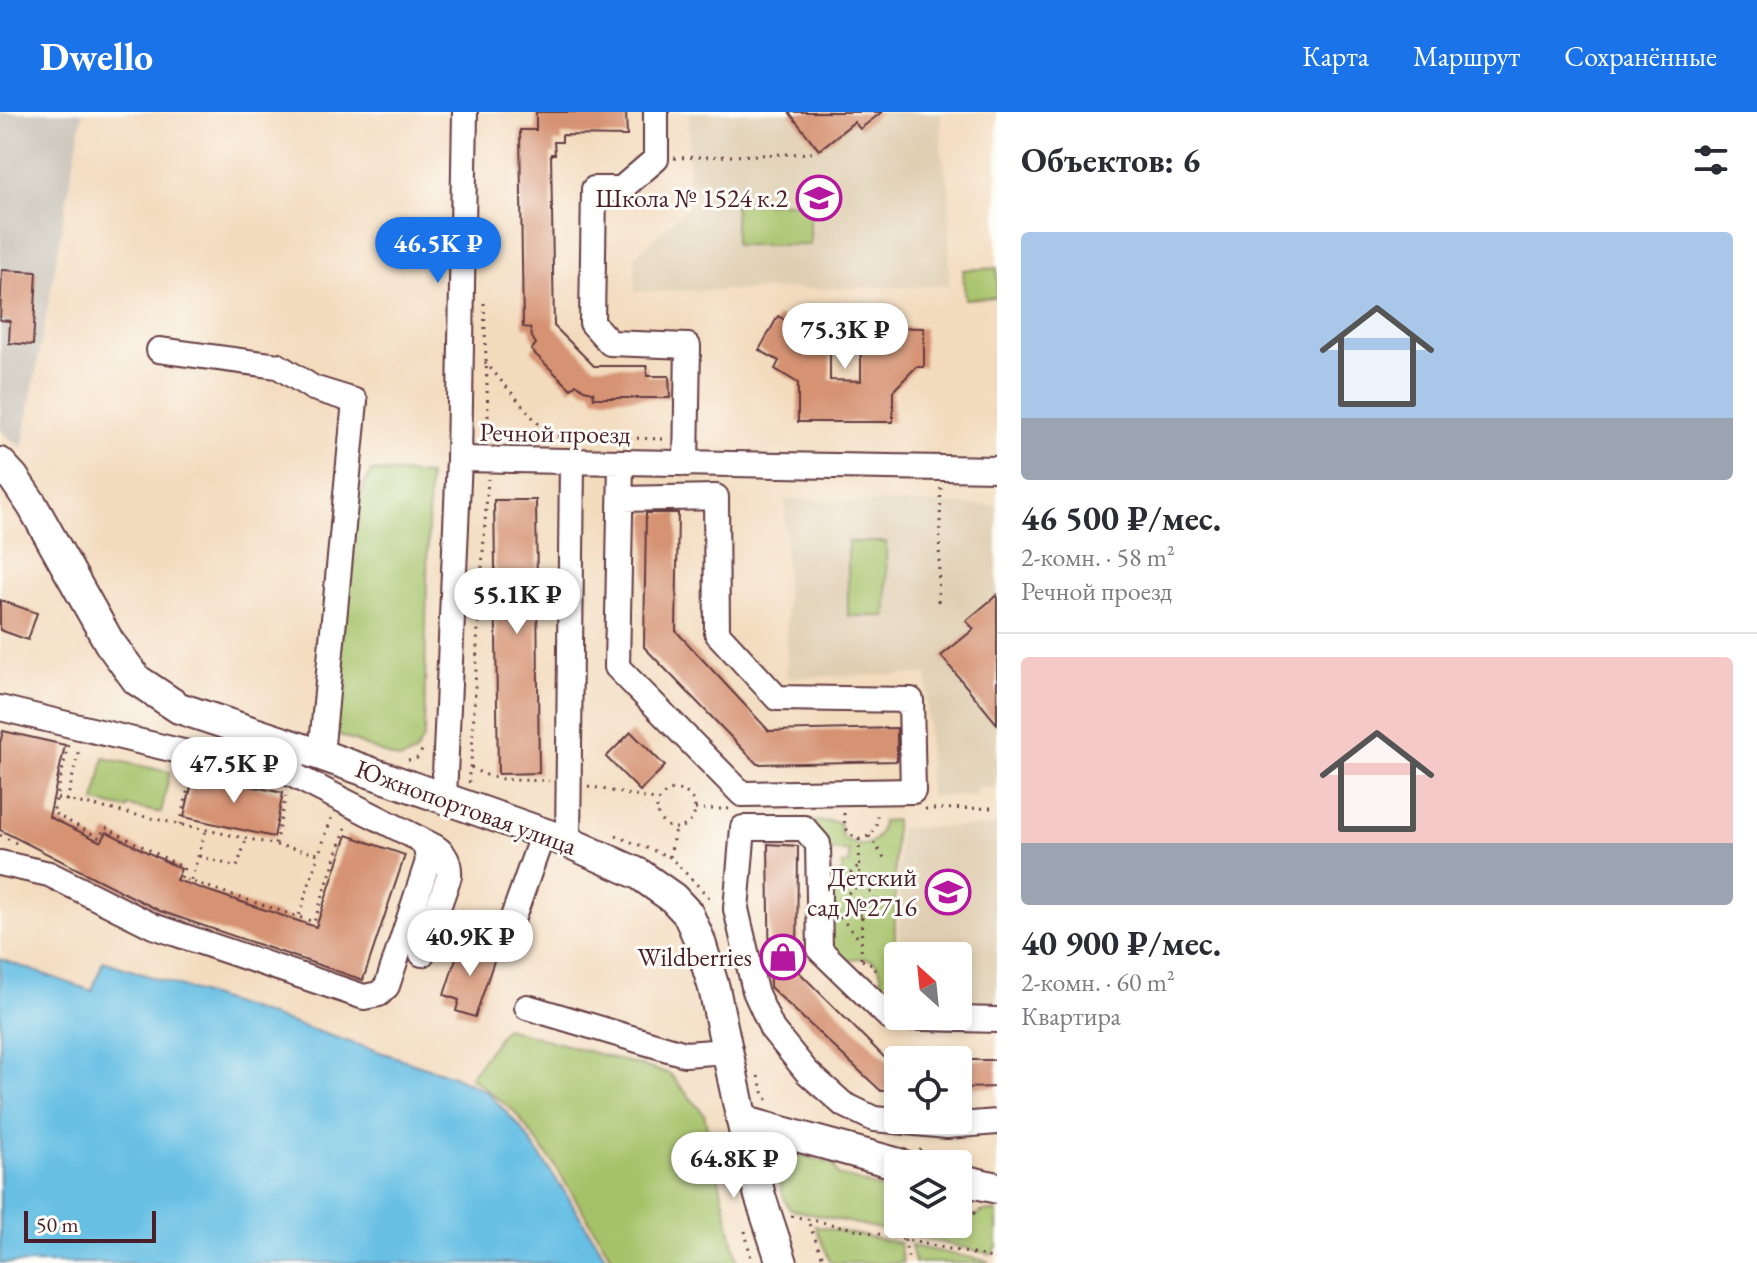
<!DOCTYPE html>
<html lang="ru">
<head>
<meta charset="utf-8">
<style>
	:root { --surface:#fff; --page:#f7f7f7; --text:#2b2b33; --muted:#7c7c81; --line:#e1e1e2; --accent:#1a73e8 }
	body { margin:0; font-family:"EB Garamond",serif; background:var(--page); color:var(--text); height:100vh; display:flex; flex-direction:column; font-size:30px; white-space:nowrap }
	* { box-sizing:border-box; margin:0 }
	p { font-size:26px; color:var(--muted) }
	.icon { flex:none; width:44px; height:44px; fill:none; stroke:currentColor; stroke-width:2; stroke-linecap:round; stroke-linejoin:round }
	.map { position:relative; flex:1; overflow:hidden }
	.side { display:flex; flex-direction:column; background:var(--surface); width:760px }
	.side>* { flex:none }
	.needle { width:52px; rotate:333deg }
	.controls { position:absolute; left:884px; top:830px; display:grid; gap:16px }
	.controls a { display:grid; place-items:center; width:88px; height:88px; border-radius:8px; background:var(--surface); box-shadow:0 4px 12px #0003; font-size:40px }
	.scale { position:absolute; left:24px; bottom:20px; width:132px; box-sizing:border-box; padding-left:8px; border:4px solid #4a1f2b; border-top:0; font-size:22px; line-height:28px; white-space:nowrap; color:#4a1f2b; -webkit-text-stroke:6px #fdfcf7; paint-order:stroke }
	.price { position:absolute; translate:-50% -68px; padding:0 18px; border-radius:28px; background:#fff; color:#222; font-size:26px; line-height:52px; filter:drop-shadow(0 2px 4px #0008) }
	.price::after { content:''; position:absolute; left:50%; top:48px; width:24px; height:18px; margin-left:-12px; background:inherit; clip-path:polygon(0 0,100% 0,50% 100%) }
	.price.current { background:var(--accent); color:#fff }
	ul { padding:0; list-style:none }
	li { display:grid; align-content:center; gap:16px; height:424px; padding:0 24px }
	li+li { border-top:2px solid var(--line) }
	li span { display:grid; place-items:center; height:248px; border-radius:8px; color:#555 }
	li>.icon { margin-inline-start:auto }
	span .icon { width:144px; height:144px; fill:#fffc; stroke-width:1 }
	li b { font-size:34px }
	h2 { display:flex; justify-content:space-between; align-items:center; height:96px; padding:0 24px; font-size:34px }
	header { display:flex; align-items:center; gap:48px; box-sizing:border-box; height:112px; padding:0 40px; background:var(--accent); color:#fff }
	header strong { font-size:38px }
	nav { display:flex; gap:44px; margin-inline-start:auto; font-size:28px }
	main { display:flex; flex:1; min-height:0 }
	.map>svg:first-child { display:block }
	.built { fill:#dfceb1 }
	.industrial { fill:#c9c3b8 }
	.green { fill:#a6c269; stroke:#78704a; stroke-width:2 }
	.water { fill:#67bfe4; stroke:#586f88; stroke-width:2 }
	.building { fill:#d69373 }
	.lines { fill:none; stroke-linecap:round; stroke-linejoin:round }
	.minor-casing { stroke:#633b41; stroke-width:28 }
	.major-casing { stroke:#633b41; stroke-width:34 }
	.path { stroke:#633b41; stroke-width:3; stroke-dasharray:2 6; stroke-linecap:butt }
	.minor { stroke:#fff; stroke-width:24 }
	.major { stroke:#fff; stroke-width:30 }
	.labels { text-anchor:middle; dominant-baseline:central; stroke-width:6; stroke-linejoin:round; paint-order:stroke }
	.poi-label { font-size:26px; fill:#4a1f2b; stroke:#fdfcf7; text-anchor:end }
	.street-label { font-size:26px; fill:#4a1f2b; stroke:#fdfcf7 }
</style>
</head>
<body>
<header>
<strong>Dwello</strong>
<nav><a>Карта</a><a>Маршрут</a><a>Сохранённые</a></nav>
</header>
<main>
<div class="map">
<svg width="997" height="1151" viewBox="0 0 997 1151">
	<rect width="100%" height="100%" fill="#fdfcf7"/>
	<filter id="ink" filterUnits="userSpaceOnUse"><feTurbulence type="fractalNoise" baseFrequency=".0125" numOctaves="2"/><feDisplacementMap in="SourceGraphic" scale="16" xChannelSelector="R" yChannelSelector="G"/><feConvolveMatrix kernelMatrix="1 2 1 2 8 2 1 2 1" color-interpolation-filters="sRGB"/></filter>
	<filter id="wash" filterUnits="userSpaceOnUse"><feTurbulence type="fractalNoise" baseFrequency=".006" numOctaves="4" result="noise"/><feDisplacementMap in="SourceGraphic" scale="32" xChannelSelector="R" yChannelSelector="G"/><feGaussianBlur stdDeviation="1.8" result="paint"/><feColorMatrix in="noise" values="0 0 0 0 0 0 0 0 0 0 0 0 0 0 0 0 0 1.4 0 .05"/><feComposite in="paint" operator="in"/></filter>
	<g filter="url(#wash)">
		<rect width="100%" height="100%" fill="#f3dbbe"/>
		<path class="built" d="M689 0H941V39L950 76 949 174 635 180V143L688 95Z
			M785 387 997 394V676H976V684H929L927 562 787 565Z
			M997 714V893H958V844H899V716Z"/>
		<path class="industrial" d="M0 0H83L22 336 0 318Z"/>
		<path class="green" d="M735 91H810V133H735Z
			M997 156V185L965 187 963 158Z
			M371 359 429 363 424 625 415 641 400 648 330 619 346 469 360 382Z
			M848 430H886L887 504H848Z
			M104 646 170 660 161 701 128 694 127 697 95 690Z
			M895 708V893L888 892 877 881C877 879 881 870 881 868 884 846 858 840 845 852L827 835 825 762H842V753L849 752V739H824L798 709 839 710 843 726C862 740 880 732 882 709Z
			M505 916 670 962 704 1002 738 1151H615L554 1052 514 999 470 965Z
			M789 1040 833 1052 838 1063 895 1081 898 1121 790 1097C781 1086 778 1063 778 1048Z
			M984 1099 997 1100V1135L991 1142 907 1123 906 1112H958V1100L975 1105Z
			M815 1114 899 1131 903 1151H831Z
			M911 1134 988 1149V1151H915Z"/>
		<path class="water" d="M0 847 92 879 103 849 453 964 487 980 521 1016 564 1079 609 1151H0Z"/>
		<g id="blocks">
			<path class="building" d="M536 0H626L627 24 562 23V30H554L555 42H551L554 214 594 254H647V264H669L670 286H594L593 280 584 278 576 272 571 277 531 238 536 232 532 225 530 216 523 215 520 18H536Z
				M789 0H882L860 17 854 10 819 38Z
				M2 158 37 160 33 233 9 231 10 209 0 208Z
				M778 204 812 223 817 214 835 224 830 234V268L861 269V215L924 216V255H916L893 279V310H798V271L775 257 779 249 759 238Z
				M494 388H536L539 661 498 662Z
				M646 401H678L676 519 769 619 897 616V649L757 652 644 535Z
				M997 483V612L941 544 974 517 966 509Z
				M0 488 37 501 28 528 0 518Z
				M3 619 65 633 49 705 101 730 107 720 181 757 176 768 316 815 347 723 405 743 363 868 160 799 0 718V631Z
				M631 620 665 654 640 679 606 645Z
				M194 662 283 681 274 725 184 705Z
				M768 732 798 734 797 858 887 948H898V978L881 979 770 875Z
				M461 831 496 843 475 905 456 899 459 888 444 883Z
				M958 948H997V975L958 976Z"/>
		</g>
	</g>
	<g filter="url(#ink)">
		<use href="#blocks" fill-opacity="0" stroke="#633b41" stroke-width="2"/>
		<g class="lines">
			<g class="minor-casing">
				<path id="minor" d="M656 0V47L621 77H594L592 211 610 231 688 234 686 352
					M159 238 278 254 313 276 355 289 321 643
					M459 347 997 357
					M621 387 716 385 717 521 777 586 911 588 913 679 742 682 617 555 621 351
					M0 596 275 662C291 660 294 649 298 635
					M289 656 293 663 435 735C445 741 450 751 449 764L422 842
					M444 685 459 347 465 0
					M568 730 572 349
					M0 751 49 762 153 814 364 885 379 882 387 874 428 749 426 735 421 729
					M512 808 543 721
					M527 895 685 942 727 939
					M997 908 889 905 820 838 818 732 804 716H743L736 797 755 879 772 917 807 960 843 992 874 1007 947 1014 997 1010"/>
			</g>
			<g class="major-casing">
				<path id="major" d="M0 351 13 365 32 393 109 530 137 568 179 596 321 643 568 730 639 762 673 786 688 802 699 827 714 876 742 1009 760 1084 782 1151
					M742 1009 899 1052
					M958 1067 997 1076"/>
			</g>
			<path class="path" d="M674 46 814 41
				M484 191 489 328
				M485 250 549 324H488
				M549 324 665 327
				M938 490 941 374
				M68 633 53 701 100 726 105 715 184 756 181 766 314 810 346 715
				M408 648 417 646 423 637
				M471 655C495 672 522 667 549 669
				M470 670 468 669 472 641 478 513 488 367
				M588 674 659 689
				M657 697a19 19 0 1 1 38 0a19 19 0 1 1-38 0Z
				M57 686 319 742 332 704
				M67 689 79 638
				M695 697H729
				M925 697 997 696
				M844 701C844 714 846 722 859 727 876 724 877 714 877 699
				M180 713 191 663
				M0 723 18 732
				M616 724 670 745 708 784 711 791
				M869 724 887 750
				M859 727 860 775
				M275 732 286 684
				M199 744 237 755 246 728
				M670 745 675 716
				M191 768 206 718
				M839 773 860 752
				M846 789a14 14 0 1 1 28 0a14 14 0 1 1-28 0Z
				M299 803 319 742
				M840 805 861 829
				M861 847 862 803
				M862 848 872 852 878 864
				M758 964 764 983 769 990
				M919 1038 947 1045
				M958 1096 974 1101 980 1096
				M791 1104 807 1107
				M902 1112 909 1151
				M745 1119 752 1151
				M825 1151 807 1107 997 1147"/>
			<use href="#minor" class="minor"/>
			<use href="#major" class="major"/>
		</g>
	</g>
	<defs>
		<g id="school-ring" transform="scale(2.3)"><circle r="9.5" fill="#fdfcf7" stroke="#b5179e" stroke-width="1.5"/><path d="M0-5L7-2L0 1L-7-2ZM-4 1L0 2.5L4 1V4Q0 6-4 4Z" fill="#b5179e"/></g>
		<g id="shop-ring" transform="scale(2.3)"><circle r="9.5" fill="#fdfcf7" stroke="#b5179e" stroke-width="1.5"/><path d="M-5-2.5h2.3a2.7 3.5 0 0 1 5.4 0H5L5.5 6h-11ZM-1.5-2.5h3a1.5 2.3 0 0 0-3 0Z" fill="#b5179e"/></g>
	</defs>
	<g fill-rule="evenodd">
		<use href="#school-ring" x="819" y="86"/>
		<use href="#school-ring" x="948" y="780"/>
		<use href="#shop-ring" x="783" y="845"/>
	</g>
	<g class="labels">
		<g class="poi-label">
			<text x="788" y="86">Школа № 1524 к.2</text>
			<text x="917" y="765">Детский<tspan x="917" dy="30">сад №2716</tspan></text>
			<text x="752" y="845">Wildberries</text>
		</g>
		<g class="street-label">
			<text transform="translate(555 321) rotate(1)">Речной проезд</text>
			<text transform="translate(466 695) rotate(20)">Южнопортовая улица</text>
		</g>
	</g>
</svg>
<div class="controls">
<a><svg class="needle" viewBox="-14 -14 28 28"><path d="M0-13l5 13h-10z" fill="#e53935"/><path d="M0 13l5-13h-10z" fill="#7c7c81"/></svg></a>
<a><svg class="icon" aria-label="locate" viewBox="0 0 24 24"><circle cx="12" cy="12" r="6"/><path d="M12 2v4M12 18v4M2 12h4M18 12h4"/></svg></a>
<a><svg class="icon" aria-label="layers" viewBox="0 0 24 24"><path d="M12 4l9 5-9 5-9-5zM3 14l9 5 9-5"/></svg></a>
</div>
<div class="scale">50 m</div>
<b class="price current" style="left:438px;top:173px">46.5K ₽</b>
<b class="price" style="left:845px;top:259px">75.3K ₽</b>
<b class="price" style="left:517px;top:524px">55.1K ₽</b>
<b class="price" style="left:234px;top:693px">47.5K ₽</b>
<b class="price" style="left:470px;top:866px">40.9K ₽</b>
<b class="price" style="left:734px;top:1088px">64.8K ₽</b>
</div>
<section class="side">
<h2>Объектов: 6<svg class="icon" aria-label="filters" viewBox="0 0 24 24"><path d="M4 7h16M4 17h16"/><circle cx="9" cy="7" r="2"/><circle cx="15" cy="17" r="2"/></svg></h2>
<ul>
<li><span style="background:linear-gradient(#a9c7e8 75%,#9aa5b1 0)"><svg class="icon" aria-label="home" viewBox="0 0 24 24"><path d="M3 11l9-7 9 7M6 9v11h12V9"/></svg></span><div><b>46 500 ₽/мес.</b><p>2-комн. · 58 m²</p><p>Речной проезд</p></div></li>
<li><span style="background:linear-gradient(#f6c9c9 75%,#9aa5b1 0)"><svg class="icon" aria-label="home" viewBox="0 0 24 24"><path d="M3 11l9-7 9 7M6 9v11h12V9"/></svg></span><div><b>40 900 ₽/мес.</b><p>2-комн. · 60 m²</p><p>Квартира</p></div></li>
</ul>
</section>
</main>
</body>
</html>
